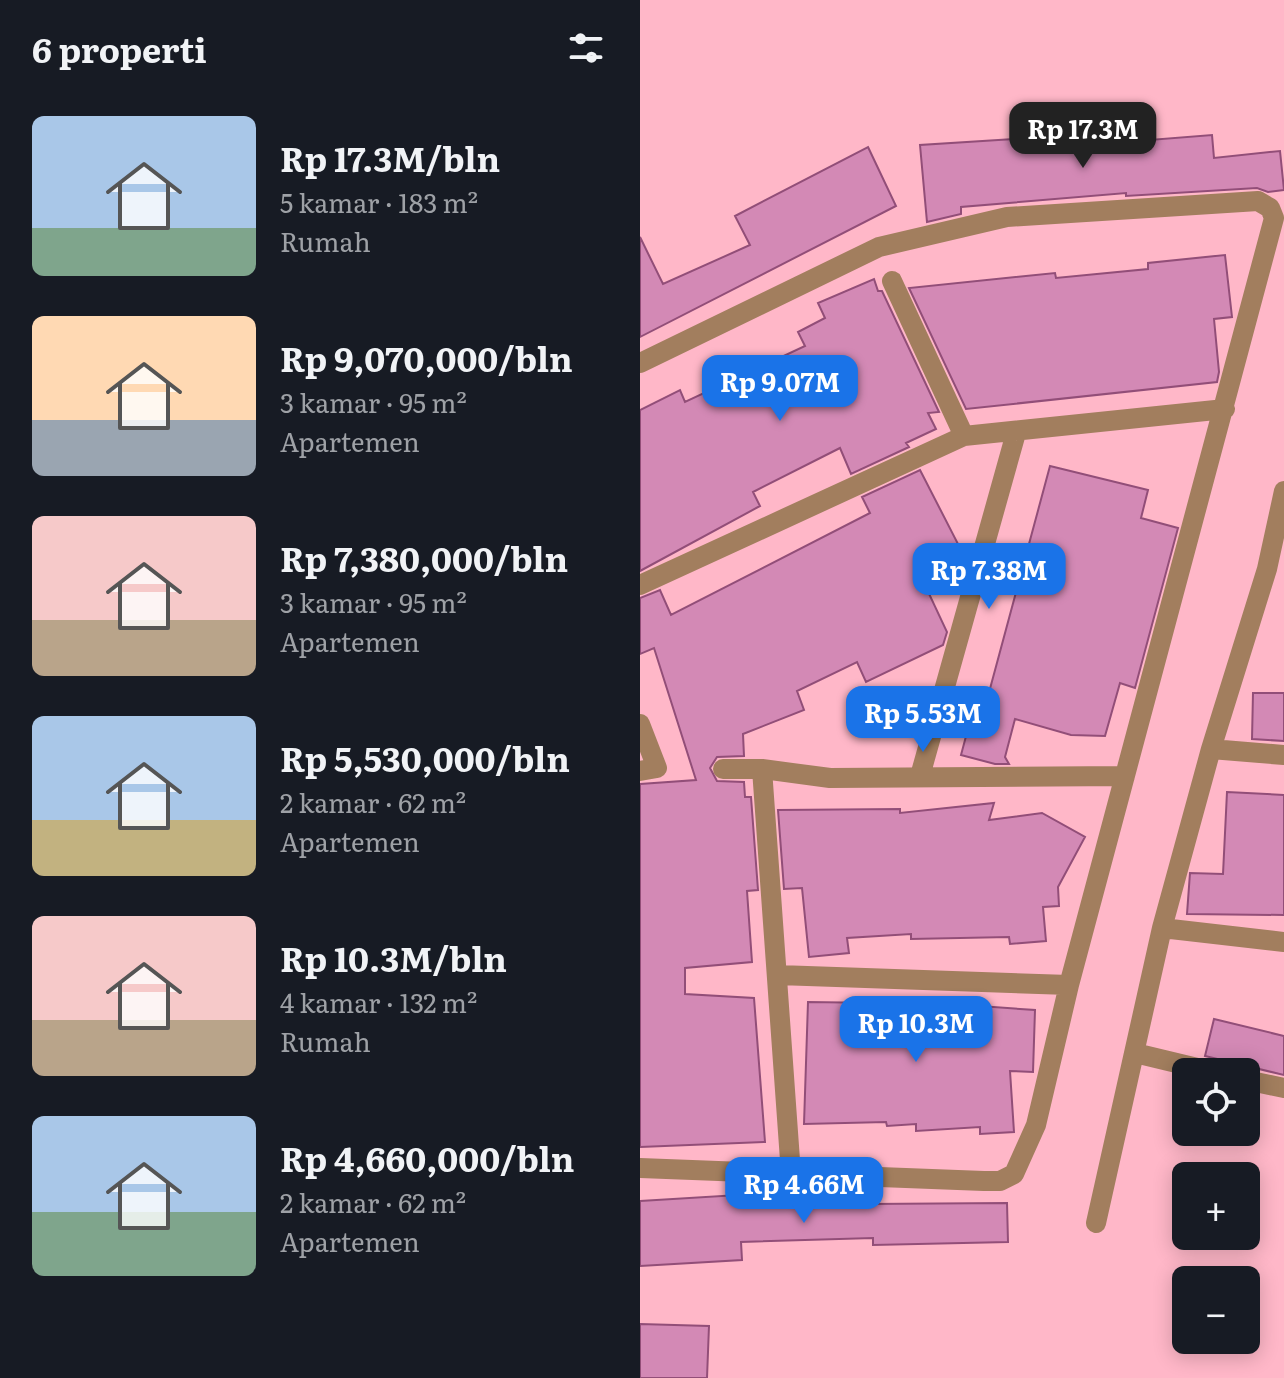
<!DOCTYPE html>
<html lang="id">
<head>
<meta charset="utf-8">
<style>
	:root { --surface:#171b24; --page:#242831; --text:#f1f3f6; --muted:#9ea1a6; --accent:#1a73e8 }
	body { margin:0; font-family:Literata,serif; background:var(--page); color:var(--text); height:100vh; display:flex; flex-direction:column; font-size:30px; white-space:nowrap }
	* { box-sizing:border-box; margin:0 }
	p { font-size:26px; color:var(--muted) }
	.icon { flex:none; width:44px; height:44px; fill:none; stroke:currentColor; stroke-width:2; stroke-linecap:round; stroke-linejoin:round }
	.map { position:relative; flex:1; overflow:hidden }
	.drawer { display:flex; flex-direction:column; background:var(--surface); width:640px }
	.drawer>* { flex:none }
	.buttons { position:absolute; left:532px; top:1058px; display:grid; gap:16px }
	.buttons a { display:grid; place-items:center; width:88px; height:88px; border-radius:12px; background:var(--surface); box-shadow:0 4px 20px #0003; font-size:40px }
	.price { position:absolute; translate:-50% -68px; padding:0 18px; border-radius:16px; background:var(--accent); color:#fff; font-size:26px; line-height:52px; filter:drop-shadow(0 2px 4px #0008) }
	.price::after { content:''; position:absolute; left:50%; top:48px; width:24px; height:18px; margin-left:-12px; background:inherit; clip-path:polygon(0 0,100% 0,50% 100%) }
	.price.current { background:#222; color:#fff }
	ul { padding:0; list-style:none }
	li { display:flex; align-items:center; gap:24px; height:200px; padding:0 32px }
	li span { display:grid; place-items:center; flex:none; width:224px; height:160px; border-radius:12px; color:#555 }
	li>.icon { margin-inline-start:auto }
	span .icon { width:96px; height:96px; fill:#fffc; stroke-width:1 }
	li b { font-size:34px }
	h2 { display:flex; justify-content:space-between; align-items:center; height:96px; padding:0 32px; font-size:34px }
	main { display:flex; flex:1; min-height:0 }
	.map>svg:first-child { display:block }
	.building { fill:#d389b5; stroke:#924e78; stroke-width:2 }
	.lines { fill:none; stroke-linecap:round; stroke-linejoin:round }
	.street { stroke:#a27e5e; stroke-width:20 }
</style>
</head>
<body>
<main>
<section class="drawer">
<h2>6 properti<svg class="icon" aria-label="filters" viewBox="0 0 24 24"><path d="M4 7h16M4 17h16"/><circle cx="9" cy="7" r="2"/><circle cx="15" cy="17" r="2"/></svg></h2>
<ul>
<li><span style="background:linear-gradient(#a9c7e8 70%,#7fa58c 0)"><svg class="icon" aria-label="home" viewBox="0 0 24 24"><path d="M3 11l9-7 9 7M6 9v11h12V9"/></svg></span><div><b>Rp 17.3M/bln</b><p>5 kamar · 183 m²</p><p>Rumah</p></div></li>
<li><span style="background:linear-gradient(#ffd9b3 65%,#9aa5b1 0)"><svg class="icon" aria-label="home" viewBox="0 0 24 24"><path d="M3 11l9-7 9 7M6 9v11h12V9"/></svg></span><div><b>Rp 9,070,000/bln</b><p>3 kamar · 95 m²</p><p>Apartemen</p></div></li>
<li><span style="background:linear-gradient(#f6c9c9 65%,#b9a48a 0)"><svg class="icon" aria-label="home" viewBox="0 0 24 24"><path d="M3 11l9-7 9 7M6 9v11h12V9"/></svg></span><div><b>Rp 7,380,000/bln</b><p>3 kamar · 95 m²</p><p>Apartemen</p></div></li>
<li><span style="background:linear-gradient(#a9c7e8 65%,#c2b280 0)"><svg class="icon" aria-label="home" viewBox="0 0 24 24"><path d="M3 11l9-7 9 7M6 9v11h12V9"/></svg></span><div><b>Rp 5,530,000/bln</b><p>2 kamar · 62 m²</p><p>Apartemen</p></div></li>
<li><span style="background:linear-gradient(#f6c9c9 65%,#b9a48a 0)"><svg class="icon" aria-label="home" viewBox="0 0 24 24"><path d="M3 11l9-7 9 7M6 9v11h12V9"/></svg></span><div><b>Rp 10.3M/bln</b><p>4 kamar · 132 m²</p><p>Rumah</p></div></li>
<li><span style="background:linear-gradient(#a9c7e8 60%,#7fa58c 0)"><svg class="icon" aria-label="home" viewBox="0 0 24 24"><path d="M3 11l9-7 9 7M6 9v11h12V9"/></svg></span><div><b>Rp 4,660,000/bln</b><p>2 kamar · 62 m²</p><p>Apartemen</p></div></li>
</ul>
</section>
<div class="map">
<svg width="644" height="1378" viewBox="0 0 644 1378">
	<rect width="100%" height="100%" fill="#ffb7c8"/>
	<path class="building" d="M471 133 472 143 572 135 574 158 640 151 644 190 628 192 617 188 486 196V193L321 207V214L287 222 280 145Z
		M228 147 256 206 0 337V237L23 284 110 245 95 216Z
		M585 255 592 317 574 319 579 372 577 382 326 409 269 288 415 273 416 278 508 269V263Z
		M234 279 238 291H242L299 412 288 413 296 429 266 443 269 447 211 474 200 448 113 492 120 506 0 571V410L40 390 45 402 165 346 158 332 185 318 178 303Z
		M410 466 508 490 501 518 538 528 495 688 480 683 465 736 431 735 375 719 365 757 369 764H355L321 755 337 695 344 711Z
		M280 470 318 544 276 566 307 632 303 645 226 682 217 662 157 691 164 710 103 734 104 756 77 757 70 768 77 781 104 782 105 797H111L118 890 107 891 112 962 45 968V994L114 998 125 1142 0 1147V784L56 780 14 648 0 654V598L20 590 31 615 230 513 222 497Z
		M613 693H644V741L612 739Z
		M587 792 644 795V915L547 914 550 873 583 874Z
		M354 803 349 820 402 813 445 837 418 887 419 906 403 907 406 941 370 944 369 937 271 939V934L207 938 209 953 169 957 162 888 144 889 138 810 260 809V813Z
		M168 1002 311 1004 395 1010 393 1072 370 1071 374 1132 340 1134V1127L276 1131V1124L247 1126 246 1122 164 1124Z
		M574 1019 644 1036V1075L565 1056Z
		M98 1195 99 1204 228 1199V1204L367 1203 368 1242 233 1245V1238L101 1242 102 1260 0 1266V1201Z
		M0 1324 69 1326 67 1378H0Z"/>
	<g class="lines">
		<path class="street" d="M252 281 324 436
			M0 363 239 247 367 217 618 201 630 208 634 218 429 985 396 1125 374 1174 360 1181H344L0 1168
			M0 585 324 436 585 409
			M0 724 17 768 0 771
			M571 749 644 755
			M83 769H122L190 778 485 776
			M122 769 151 1174
			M280 776 376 433
			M522 928 644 942
			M138 975 429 985
			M495 1053 574 1072
			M606 1080 644 1088
			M456 1223 522 928 571 749 627 569 644 491"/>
	</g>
</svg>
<div class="buttons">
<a><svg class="icon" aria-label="locate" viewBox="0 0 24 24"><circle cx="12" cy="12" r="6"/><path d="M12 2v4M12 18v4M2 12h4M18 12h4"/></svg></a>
<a>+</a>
<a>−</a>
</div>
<b class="price current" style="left:443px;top:170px">Rp 17.3M</b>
<b class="price" style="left:140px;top:423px">Rp 9.07M</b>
<b class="price" style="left:349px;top:611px">Rp 7.38M</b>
<b class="price" style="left:283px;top:754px">Rp 5.53M</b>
<b class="price" style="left:276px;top:1064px">Rp 10.3M</b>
<b class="price" style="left:164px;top:1225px">Rp 4.66M</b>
</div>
</main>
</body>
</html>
